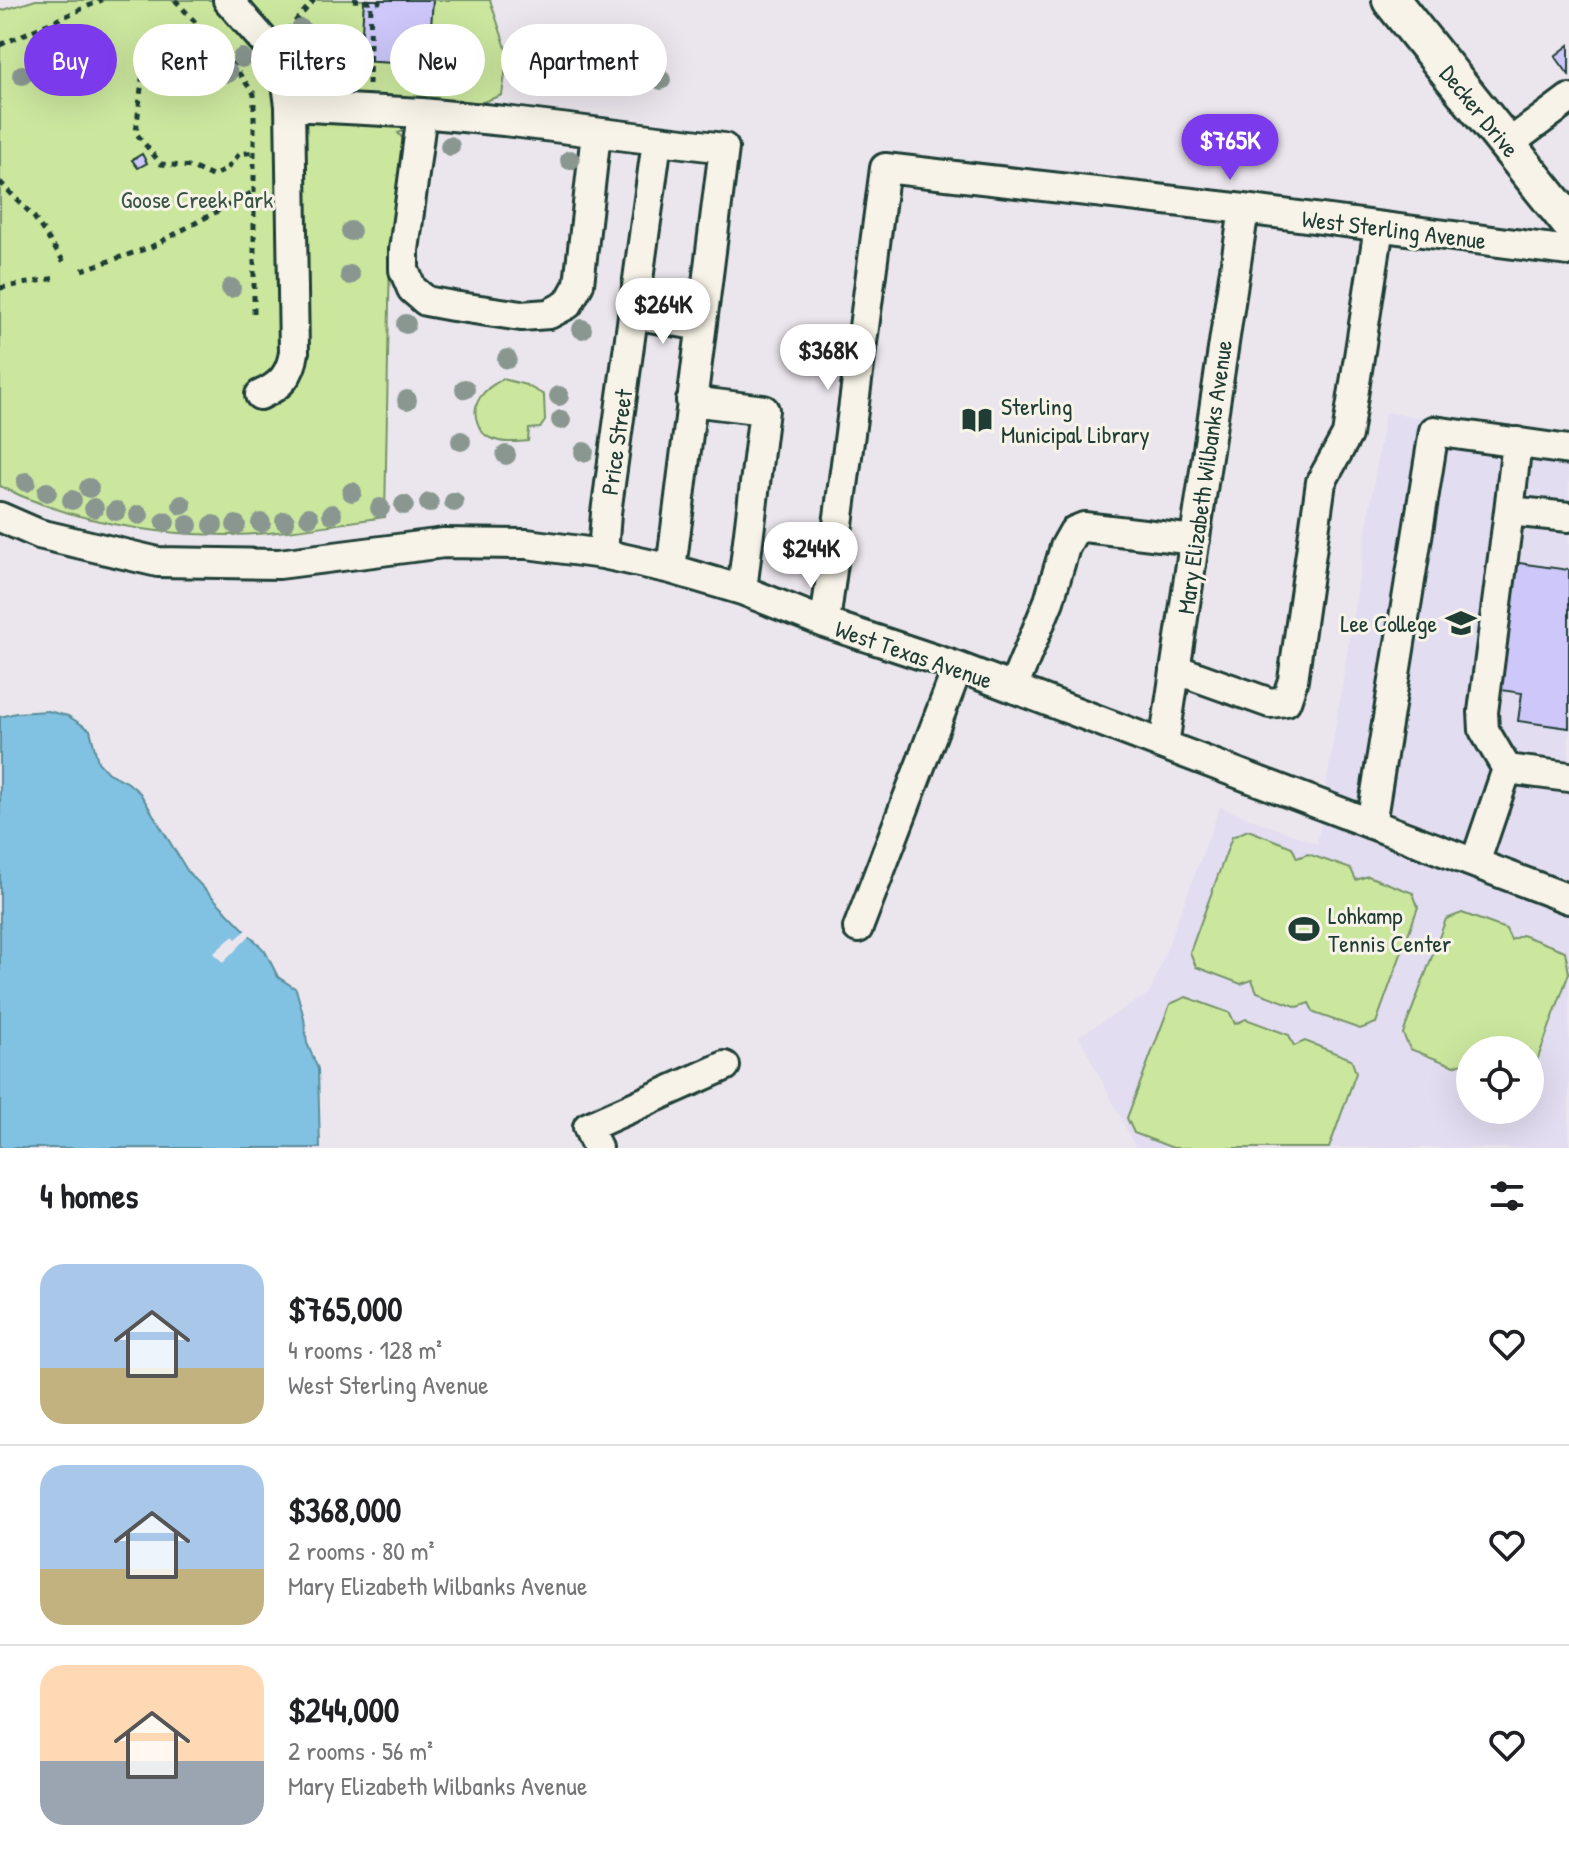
<!DOCTYPE html>
<html lang="en">
<head>
<meta charset="utf-8">
<style>
	:root { --surface:#fff; --page:#f6f6f6; --text:#202124; --muted:#757577; --line:#e0e0e0; --accent:#7c3aed }
	body { margin:0; font-family:"Patrick Hand",sans-serif; background:var(--page); color:var(--text); height:100vh; display:flex; flex-direction:column; font-size:30px; white-space:nowrap }
	* { box-sizing:border-box; margin:0 }
	p { font-size:26px; color:var(--muted) }
	.icon { flex:none; width:44px; height:44px; fill:none; stroke:currentColor; stroke-width:2; stroke-linecap:round; stroke-linejoin:round }
	.map { position:relative; height:1148px; overflow:hidden }
	.sheet { display:flex; flex-direction:column; background:var(--surface); flex:1 }
	.sheet>* { flex:none }
	.guide { position:absolute; left:24px; top:24px; width:800px; height:72px; display:flex; gap:16px }
	.buttons { position:absolute; left:1456px; top:1036px; display:grid; gap:16px }
	.buttons a { display:grid; place-items:center; width:88px; height:88px; border-radius:50%; background:var(--surface); box-shadow:0 8px 32px #0002; font-size:40px }
	.price { position:absolute; translate:-50% -68px; padding:0 18px; border-radius:28px; background:#fff; color:#222; font-size:26px; line-height:52px; filter:drop-shadow(0 2px 4px #0008) }
	.price::after { content:''; position:absolute; left:50%; top:48px; width:24px; height:18px; margin-left:-12px; background:inherit; clip-path:polygon(0 0,100% 0,50% 100%) }
	.price.selected { background:var(--accent); color:#fff }
	ul { padding:0; list-style:none }
	li { display:flex; align-items:center; gap:24px; height:200px; padding:0 40px }
	li+li { border-top:2px solid var(--line) }
	li span { display:grid; place-items:center; flex:none; width:224px; height:160px; border-radius:24px; color:#555 }
	li>.icon { margin-inline-start:auto }
	span .icon { width:96px; height:96px; fill:#fffc; stroke-width:1 }
	li b { font-size:34px }
	h2 { display:flex; justify-content:space-between; align-items:center; height:96px; padding:0 40px; font-size:34px }
	.pill { padding:0 28px; border-radius:36px; background:var(--surface); box-shadow:0 8px 32px #0002; font-size:28px; line-height:72px }
	.pill.selected { background:var(--accent); color:#fff }
	.map>svg:first-child { display:block }
	.built { fill:#e2ddf1; fill-rule:evenodd }
	.green { fill:#cbe79e; stroke:#759269; stroke-width:2 }
	.water { fill:#81c2e2; stroke:#5a8d9c; stroke-width:2 }
	.pier { fill:#ebe6ed }
	.building { fill:#cec8fa; stroke:#1f3d34; stroke-width:2 }
	.lines { fill:none; stroke-linecap:round; stroke-linejoin:round }
	.minor-casing { stroke:#1f3d34; stroke-width:34 }
	.major-casing { stroke:#1f3d34; stroke-width:42 }
	.path { stroke:#1f3d34; stroke-width:5; stroke-dasharray:6 6; stroke-linecap:butt }
	.minor { stroke:#f7f3e8; stroke-width:28 }
	.major { stroke:#f7f3e8; stroke-width:36 }
	.tree { fill:#899790 }
	.labels { text-anchor:middle; dominant-baseline:central; stroke-width:6; stroke-linejoin:round; paint-order:stroke }
	.street-label { font-size:24px; fill:#1f3d34; stroke:#f7f3e8 }
	.park-label { font-size:24px; fill:#395644; stroke:#f7f3e8 }
	.poi-label { font-size:24px; fill:#1f3d34; stroke:#f7f3e8; text-anchor:start }
</style>
</head>
<body>
<div class="map">
<svg width="1569" height="1148" viewBox="0 0 1569 1148">
	<rect width="100%" height="100%" fill="#ebe6ed"/>
	<filter id="ink" filterUnits="userSpaceOnUse"><feTurbulence type="fractalNoise" baseFrequency=".0125" numOctaves="2"/><feDisplacementMap in="SourceGraphic" scale="16" xChannelSelector="R" yChannelSelector="G"/><feConvolveMatrix kernelMatrix="1 2 1 2 8 2 1 2 1" color-interpolation-filters="sRGB"/></filter>
	<g filter="url(#ink)">
		<path class="built" d="M1385 412 1569 439V1148H1136L1079 1036 1150 993 1220 807 1317 844ZM1470 1050H1530V1110H1470Z"/>
		<path class="green" d="M36 0H490L508 54 502 95 398 133 405 141 390 252 385 517C334 524 283 534 232 535 154 536 70 521 0 486V11Z
			M503 379 526 385 544 395 545 421 540 428 529 429 528 441C515 442 503 444 490 438 484 435 480 430 478 424 469 403 485 388 503 379Z
			M1248 830 1292 847 1297 858 1308 854 1351 869 1356 880 1368 876 1413 893 1418 907 1376 1023 1360 1029 1314 1013 1309 1003 1298 1007 1257 992 1252 980 1241 984 1196 967 1190 952 1232 837Z
			M1462 913 1506 929 1511 940 1522 935 1565 951 1569 973 1530 1080V1050H1470V1071L1466 1062 1454 1066 1410 1049 1403 1034 1446 919Z
			M1186 997 1230 1013 1235 1024 1246 1019 1289 1035 1294 1046 1305 1041 1351 1059 1356 1073 1329 1148H1173L1134 1133 1127 1118 1170 1004Z"/>
		<path class="water" d="M48 711 68 716 90 730 98 762 108 773 127 782 140 793 188 872 265 951 278 977 296 989 304 1018 307 1043 318 1069 320 1148H0V717L16 713Z"/>
		<path class="pier" d="M249 928 253 932 223 963 214 953 233 936 236 939Z"/>
		<path class="building" d="M364 0H433L428 65 360 61Z
			M1569 45V75L1555 56Z
			M190 65 201 67 200 76 189 74Z
			M142 154 147 163 138 168 132 160Z
			M1512 562 1569 570V728L1518 721 1522 693 1494 689Z"/>
		<g class="lines">
			<g class="minor-casing">
				<path id="minor" d="M228 0 272 50 286 76 290 106 294 352C291 374 281 386 260 395
					M290 106 422 113 504 121 724 148 671 569
					M422 113 404 250V270L412 289 426 301 453 306 521 316 549 314 568 304 579 284 596 133
					M1507 145 1569 99
					M633 314 701 326
					M691 401 764 410 742 590
					M1509 511 1517 442
					M0 517 39 534 158 562 279 564 444 543 527 544 603 554 671 569 742 590 825 623 958 667 1569 899
					M603 554 606 513 657 141
					M825 623 885 168 1244 209 1569 251
					M1175 669 1270 703 1286 701 1293 680 1321 482 1347 435 1379 227
					M1013 688 1049 601 1065 547 1074 531 1084 527 1195 540
					M1164 745 1244 209
					M1507 769 1569 777
					M1371 824 1434 431 1569 450
					M1475 863 1507 769 1484 730 1483 712 1509 511 1569 517
					M858 928 958 667
					M597 1148 588 1127 725 1066"/>
			</g>
			<g class="major-casing">
				<path id="major" d="M1391 0 1569 222"/>
			</g>
			<path class="path" d="M175 0 228 58 254 94V318
				M353 0 379 2V0
				M287 31 314 0
				M0 45 102 0
				M228 58 212 72 200 65 186 63 167 79H142L136 133 161 164 192 167 212 176 226 170 239 154 254 152
				M308 58 338 81
				M168 79H199L212 72
				M369 85 371 2
				M0 182 34 217 64 262
				M82 270 151 247 253 192
				M0 288 56 278"/>
			<use href="#minor" class="minor"/>
			<use href="#major" class="major"/>
		</g>
		<g class="tree">
			<circle cx="301" cy="29" r="10"/>
			<circle cx="93" cy="40" r="10"/>
			<circle cx="319" cy="47" r="10"/>
			<circle cx="211" cy="58" r="10"/>
			<circle cx="242" cy="58" r="10"/>
			<circle cx="560" cy="61" r="10"/>
			<circle cx="469" cy="62" r="10"/>
			<circle cx="347" cy="72" r="10"/>
			<circle cx="228" cy="73" r="10"/>
			<circle cx="405" cy="74" r="10"/>
			<circle cx="22" cy="75" r="10"/>
			<circle cx="661" cy="80" r="10"/>
			<circle cx="450" cy="146" r="10"/>
			<circle cx="570" cy="160" r="10"/>
			<circle cx="351" cy="231" r="10"/>
			<circle cx="350" cy="275" r="10"/>
			<circle cx="231" cy="288" r="10"/>
			<circle cx="406" cy="324" r="10"/>
			<circle cx="582" cy="329" r="10"/>
			<circle cx="507" cy="359" r="10"/>
			<circle cx="465" cy="389" r="10"/>
			<circle cx="559" cy="396" r="10"/>
			<circle cx="407" cy="400" r="10"/>
			<circle cx="561" cy="420" r="10"/>
			<circle cx="461" cy="441" r="10"/>
			<circle cx="584" cy="452" r="10"/>
			<circle cx="506" cy="455" r="10"/>
			<circle cx="26" cy="482" r="10"/>
			<circle cx="89" cy="488" r="10"/>
			<circle cx="47" cy="492" r="10"/>
			<circle cx="352" cy="492" r="10"/>
			<circle cx="72" cy="500" r="10"/>
			<circle cx="454" cy="502" r="10"/>
			<circle cx="429" cy="503" r="10"/>
			<circle cx="182" cy="505" r="10"/>
			<circle cx="404" cy="505" r="10"/>
			<circle cx="94" cy="508" r="10"/>
			<circle cx="380" cy="508" r="10"/>
			<circle cx="116" cy="511" r="10"/>
			<circle cx="332" cy="514" r="10"/>
			<circle cx="139" cy="515" r="10"/>
			<circle cx="309" cy="517" r="10"/>
			<circle cx="285" cy="521" r="10"/>
			<circle cx="165" cy="522" r="10"/>
			<circle cx="261" cy="523" r="10"/>
			<circle cx="188" cy="525" r="10"/>
			<circle cx="213" cy="525" r="10"/>
			<circle cx="236" cy="525" r="10"/>
		</g>
	</g>
	<defs>
		<g id="library-bare" transform="scale(2.4)"><path d="M-6-4Q-3-5.5-.7-3.5V5Q-3 3-6 4ZM6-4Q3-5.5 .7-3.5V5Q3 3 6 4Z" fill="#1f3d34" stroke="#f7f3e8" stroke-width="2.5" paint-order="stroke"/></g>
		<g id="university-bare" transform="scale(2.4)"><path d="M0-5L7-2L0 1L-7-2ZM-4 1L0 2.5L4 1V4Q0 6-4 4Z" fill="#1f3d34" stroke="#f7f3e8" stroke-width="2.5" paint-order="stroke"/></g>
		<g id="stadium-bare" transform="scale(2.4)"><path d="M0-5a6.5 5 0 1 0 0 10a6.5 5 0 1 0 0-10ZM-3.5-1.8h7v3.6h-7Z" fill="#1f3d34" stroke="#f7f3e8" stroke-width="2.5" paint-order="stroke"/></g>
	</defs>
	<g fill-rule="evenodd">
		<use href="#library-bare" x="977" y="420"/>
		<use href="#university-bare" x="1461" y="623"/>
		<use href="#stadium-bare" x="1304" y="929"/>
	</g>
	<g class="labels">
		<g class="street-label">
			<text transform="translate(1480 111) rotate(51)">Decker Drive</text>
			<text transform="translate(1394 229) rotate(7)">West Sterling Avenue</text>
			<text transform="translate(616 442) rotate(-82)">Price Street</text>
			<text transform="translate(1204 477) rotate(-82)">Mary Elizabeth Wilbanks Avenue</text>
			<text transform="translate(914 654) rotate(19)">West Texas Avenue</text>
		</g>
		<g class="park-label">
			<text x="197" y="199">Goose Creek Park</text>
		</g>
		<g class="poi-label">
			<text x="1001" y="406">Sterling<tspan x="1001" dy="28">Municipal Library</tspan></text>
			<text x="1437" y="623" text-anchor="end">Lee College</text>
			<text x="1328" y="915">Lohkamp<tspan x="1328" dy="28">Tennis Center</tspan></text>
		</g>
	</g>
</svg>
<div class="buttons">
<a><svg class="icon" aria-label="locate" viewBox="0 0 24 24"><circle cx="12" cy="12" r="6"/><path d="M12 2v4M12 18v4M2 12h4M18 12h4"/></svg></a>
</div>
<b class="price selected" style="left:1230px;top:182px">$765K</b>
<b class="price" style="left:663px;top:346px">$264K</b>
<b class="price" style="left:828px;top:392px">$368K</b>
<b class="price" style="left:811px;top:590px">$244K</b>
<div class="guide">
<a class="pill selected">Buy</a>
<a class="pill">Rent</a>
<a class="pill">Filters</a>
<a class="pill">New</a>
<a class="pill">Apartment</a>
</div>
</div>
<section class="sheet">
<h2>4 homes<svg class="icon" aria-label="filters" viewBox="0 0 24 24"><path d="M4 7h16M4 17h16"/><circle cx="9" cy="7" r="2"/><circle cx="15" cy="17" r="2"/></svg></h2>
<ul>
<li><span style="background:linear-gradient(#a9c7e8 65%,#c2b280 0)"><svg class="icon" aria-label="home" viewBox="0 0 24 24"><path d="M3 11l9-7 9 7M6 9v11h12V9"/></svg></span><div><b>$765,000</b><p>4 rooms · 128 m²</p><p>West Sterling Avenue</p></div><svg class="icon" aria-label="heart" viewBox="0 0 24 24"><path d="M12 20l-8-8c-3-5 5-10 8-4 3-6 11-1 8 4z"/></svg></li>
<li><span style="background:linear-gradient(#a9c7e8 65%,#c2b280 0)"><svg class="icon" aria-label="home" viewBox="0 0 24 24"><path d="M3 11l9-7 9 7M6 9v11h12V9"/></svg></span><div><b>$368,000</b><p>2 rooms · 80 m²</p><p>Mary Elizabeth Wilbanks Avenue</p></div><svg class="icon" aria-label="heart" viewBox="0 0 24 24"><path d="M12 20l-8-8c-3-5 5-10 8-4 3-6 11-1 8 4z"/></svg></li>
<li><span style="background:linear-gradient(#ffd9b3 60%,#9aa5b1 0)"><svg class="icon" aria-label="home" viewBox="0 0 24 24"><path d="M3 11l9-7 9 7M6 9v11h12V9"/></svg></span><div><b>$244,000</b><p>2 rooms · 56 m²</p><p>Mary Elizabeth Wilbanks Avenue</p></div><svg class="icon" aria-label="heart" viewBox="0 0 24 24"><path d="M12 20l-8-8c-3-5 5-10 8-4 3-6 11-1 8 4z"/></svg></li>
</ul>
</section>
</body>
</html>
